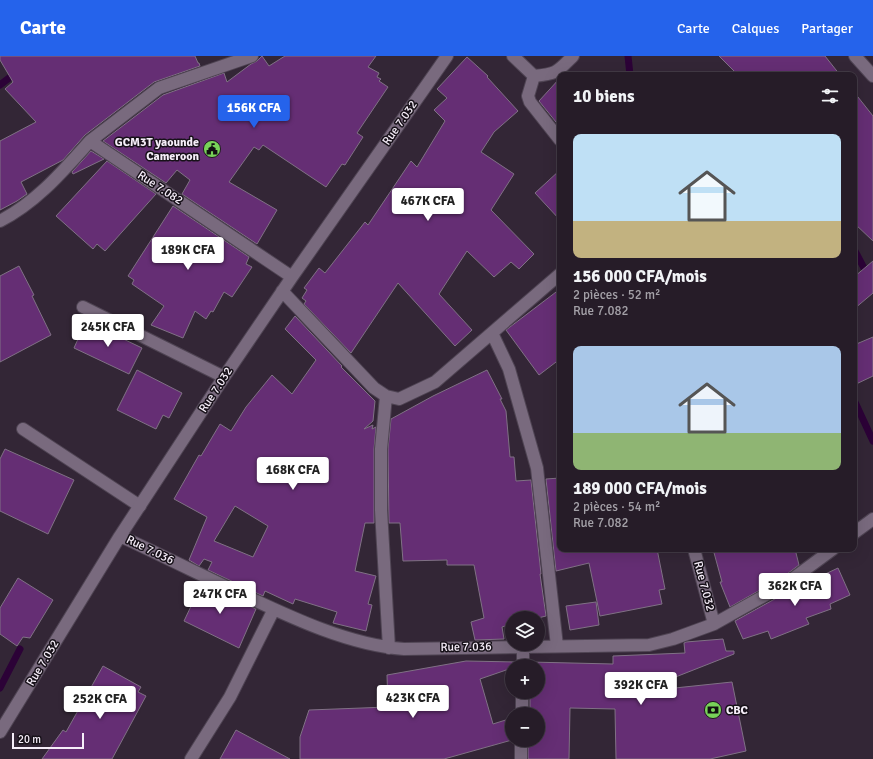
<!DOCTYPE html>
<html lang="fr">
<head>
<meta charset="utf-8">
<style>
	:root { --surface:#261c28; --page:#322934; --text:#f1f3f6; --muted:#a4a1a8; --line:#423a45; --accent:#2563eb }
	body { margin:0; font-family:Signika,sans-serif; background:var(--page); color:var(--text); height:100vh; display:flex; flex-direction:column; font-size:15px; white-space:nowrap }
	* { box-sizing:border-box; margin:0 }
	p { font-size:13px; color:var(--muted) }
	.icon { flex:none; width:22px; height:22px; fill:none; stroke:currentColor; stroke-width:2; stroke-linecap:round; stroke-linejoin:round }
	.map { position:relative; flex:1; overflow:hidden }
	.sheet { position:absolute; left:557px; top:16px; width:300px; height:480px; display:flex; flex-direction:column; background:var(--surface); border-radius:8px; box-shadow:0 4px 16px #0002,0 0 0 1px var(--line) }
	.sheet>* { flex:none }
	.fabs { position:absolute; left:505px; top:555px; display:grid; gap:8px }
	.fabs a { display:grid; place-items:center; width:40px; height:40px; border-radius:50%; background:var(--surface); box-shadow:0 4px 16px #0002,0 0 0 1px var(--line); font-size:20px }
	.scale { position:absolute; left:12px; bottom:10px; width:72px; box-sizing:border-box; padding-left:4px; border:2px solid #f6eef9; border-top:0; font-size:11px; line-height:14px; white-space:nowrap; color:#f6eef9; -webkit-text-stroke:3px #171119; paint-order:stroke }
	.price { position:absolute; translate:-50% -34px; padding:0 9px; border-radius:4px; background:#fff; color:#222; font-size:13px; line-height:26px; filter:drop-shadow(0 1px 2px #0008) }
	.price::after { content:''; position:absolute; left:50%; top:24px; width:12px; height:9px; margin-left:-6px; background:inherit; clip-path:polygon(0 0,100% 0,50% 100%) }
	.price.current { background:var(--accent); color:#fff }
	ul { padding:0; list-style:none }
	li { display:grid; align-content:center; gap:8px; height:212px; padding:0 16px }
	li span { display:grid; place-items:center; height:124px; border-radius:8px; color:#555 }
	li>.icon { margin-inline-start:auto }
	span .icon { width:72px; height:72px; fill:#fffc; stroke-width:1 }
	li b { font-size:17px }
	h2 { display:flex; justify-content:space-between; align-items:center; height:48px; padding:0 16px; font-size:17px }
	header { display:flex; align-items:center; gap:24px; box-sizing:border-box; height:56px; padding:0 20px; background:var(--accent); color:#fff }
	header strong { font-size:19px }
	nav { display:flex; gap:22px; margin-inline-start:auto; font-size:14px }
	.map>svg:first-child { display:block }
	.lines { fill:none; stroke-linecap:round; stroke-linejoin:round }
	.stream { stroke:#2c0237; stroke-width:7 }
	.building { fill:#652e74; stroke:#807185; fill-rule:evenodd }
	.lane-casing { stroke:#4f4453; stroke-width:14 }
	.street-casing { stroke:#4f4453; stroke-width:14 }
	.lane { stroke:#796a7e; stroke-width:12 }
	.street { stroke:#796a7e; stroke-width:12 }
	.labels { text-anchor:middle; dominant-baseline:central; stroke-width:3; stroke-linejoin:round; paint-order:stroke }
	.street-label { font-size:12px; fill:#f6eef9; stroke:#171119 }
	.poi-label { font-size:12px; font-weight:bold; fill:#f6eef9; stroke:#171119; text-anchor:end }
</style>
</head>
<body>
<header>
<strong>Carte</strong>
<nav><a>Carte</a><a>Calques</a><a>Partager</a></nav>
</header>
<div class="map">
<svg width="873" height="703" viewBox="0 0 873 703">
	<rect width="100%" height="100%" fill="#332636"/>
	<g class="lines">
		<path class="stream" d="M628 0 630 19
			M0 29 17 16
			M854 193 866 216 873 224
			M854 344 873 385
			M0 632 20 593"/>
	</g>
	<path class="building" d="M0 0H195L198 7H199L200 10 154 26 85 79 63 104 21 126 27 138 17 145 0 154V85L36 66 5 33 13 26 0 4Z
		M262 0 269 10 285 0H376L368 11 379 17 377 21 381 23 379 25 388 31 357 77 363 81 345 109 342 108 326 131 263 89 259 94 254 91 229 126 277 154 257 188 182 138 190 124 177 114 166 127 103 85 163 39 224 17 227 26 251 8 257 5Z
		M719 0H825L840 19H738Z
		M467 1 488 20 487 21 518 55 494 76 481 96 514 118 491 154 534 198 519 213 511 206 494 221 467 195 439 238 472 274 455 290 398 227 351 297 304 248 306 245 302 242 307 234 304 232 319 212 325 217 365 166 368 169 411 105 417 111 445 65 434 54 447 42 437 33Z
		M560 22V71L539 45Z
		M854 36 873 60V185L854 167Z
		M91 95 104 103 73 118 72 116Z
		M107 105 156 138 105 195 97 188 93 193 56 160Z
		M560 114V164L535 137Z
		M173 150 249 201 246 208 252 211 232 241 224 236 213 256 211 255 206 263 195 255 183 282 151 269 164 250 132 228 134 224 128 220Z
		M873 205V237L854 253V221Z
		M19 210 34 239 32 240 51 279 0 306V220Z
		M560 233V303L539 319 506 274Z
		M295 260 342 310 341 311 375 345 373 365 364 373 373 369 372 373 376 371 374 393V467H365L355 515 376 520 368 548 372 549 366 575 333 567 337 556 295 543 293 548 265 535 263 540 208 514 212 506 204 503 199 510 189 504 207 461 174 443 199 399 201 400 220 368 231 375 246 351 272 319 292 338 316 304 285 273ZM235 450 268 470 253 501 214 485Z
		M86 265 142 292 129 318 74 292Z
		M873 281V320L854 329V289Z
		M137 314 182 337 169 362 163 359 156 373 117 354Z
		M487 314 502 343H500L506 355 510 401H514L516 425 531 424 541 518H540L546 560 538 562H512V568L502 571 504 583 475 584 471 566 484 562 474 509H447V504L403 505 400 467H389L388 393 391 363 433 340Z
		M5 393 74 424 48 478 0 455V403Z
		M560 422V493H657L665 533 659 534 662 548 600 560 589 507 556 515 546 423Z
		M713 493H795L799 509 783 521 730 551 720 526H722Z
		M838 512 850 539 830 548 831 553 806 562 809 568 771 583 768 575 743 583 735 565 791 534 803 525 804 528Z
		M18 522 53 544 30 582 23 581 17 590 0 578V552Z
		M202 527 256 553 239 592 184 565Z
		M596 546 599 569 570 574 566 550Z
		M723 583 726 595H734V598L645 633 646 635 732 626 746 695 710 703H616L615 653 570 652 569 703H528V684H538V658H530V636H538V610H530V606L613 608V600L685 597 684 587 686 586Z
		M466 605 516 606V610H512V612L480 623 493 668 512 662V684L444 703H300V681L309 654 388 651 387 619Z
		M103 610 141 631 138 636 146 640 112 703H42L63 674 66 676Z
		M236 674 290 703H220Z"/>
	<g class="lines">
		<g class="lane-casing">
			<path id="lane" d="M23 373 140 450"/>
		</g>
		<g class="street-casing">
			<path id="street" d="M513 0 534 20 528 40 530 46 560 84
				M855 0 873 20
				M534 20C557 18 557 16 573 0
				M90 85 159 32 252 0
				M0 165C37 146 63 115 90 85L292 221
				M282 235 374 332 386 340 399 343 435 326 560 218
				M83 251 224 321
				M492 277 509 313 537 412 557 590
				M386 340 381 393V454L389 592
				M854 477 873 463
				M120 480C159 498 197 517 235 535 286 559 347 589 404 593L649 589 673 583 714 568 787 527 833 493
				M694 493 714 568
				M523 610V590
				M522 658V636
				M0 676 120 480 224 321 292 221 447 0
				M191 703 230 641 274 553
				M521 703V684"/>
		</g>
		<use href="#lane" class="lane"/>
		<use href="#street" class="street"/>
	</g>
	<defs>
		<g id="civic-disc" transform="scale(0.9)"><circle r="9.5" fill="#78d259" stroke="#171119"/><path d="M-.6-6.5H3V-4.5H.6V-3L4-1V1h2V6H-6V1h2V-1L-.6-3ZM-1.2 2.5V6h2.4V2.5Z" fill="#111"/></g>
		<g id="bank-disc" transform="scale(0.9)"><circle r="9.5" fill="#78d259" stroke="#171119"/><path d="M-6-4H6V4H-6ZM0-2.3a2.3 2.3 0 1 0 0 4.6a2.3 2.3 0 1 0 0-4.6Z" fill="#111"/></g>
	</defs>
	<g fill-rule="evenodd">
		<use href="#civic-disc" x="212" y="93"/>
		<use href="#bank-disc" x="713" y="654"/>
	</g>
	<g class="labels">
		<g class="street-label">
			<text transform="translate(400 67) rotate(-55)">Rue 7.032</text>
			<text transform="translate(160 132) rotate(33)">Rue 7.082</text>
			<text transform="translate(216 334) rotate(-57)">Rue 7.032</text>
			<text transform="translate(150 494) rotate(26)">Rue 7.036</text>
			<text transform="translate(704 530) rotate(75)">Rue 7.032</text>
			<text transform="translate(466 591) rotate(-1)">Rue 7.036</text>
			<text transform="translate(43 607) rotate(-59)">Rue 7.032</text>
		</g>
		<g class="poi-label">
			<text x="199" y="86">GCM3T yaounde<tspan x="199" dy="14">Cameroon</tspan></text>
			<text x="726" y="654" text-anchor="start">CBC</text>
		</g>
	</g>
</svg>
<div class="fabs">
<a><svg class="icon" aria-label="layers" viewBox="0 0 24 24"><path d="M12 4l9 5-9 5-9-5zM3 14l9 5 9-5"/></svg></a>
<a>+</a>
<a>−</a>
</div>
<div class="scale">20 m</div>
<b class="price current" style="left:254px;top:73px">156K CFA</b>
<b class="price" style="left:428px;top:166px">467K CFA</b>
<b class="price" style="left:188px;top:215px">189K CFA</b>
<b class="price" style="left:108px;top:292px">245K CFA</b>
<b class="price" style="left:293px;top:435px">168K CFA</b>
<b class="price" style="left:795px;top:551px">362K CFA</b>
<b class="price" style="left:220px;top:559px">247K CFA</b>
<b class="price" style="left:641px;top:650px">392K CFA</b>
<b class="price" style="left:413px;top:663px">423K CFA</b>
<b class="price" style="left:100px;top:664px">252K CFA</b>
<section class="sheet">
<h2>10 biens<svg class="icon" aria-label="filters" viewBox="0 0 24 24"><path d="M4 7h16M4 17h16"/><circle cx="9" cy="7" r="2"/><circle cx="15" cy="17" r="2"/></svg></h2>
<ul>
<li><span style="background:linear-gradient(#bfe0f5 70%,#c2b280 0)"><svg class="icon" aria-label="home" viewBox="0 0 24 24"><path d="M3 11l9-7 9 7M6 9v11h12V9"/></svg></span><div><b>156 000 CFA/mois</b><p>2 pièces · 52 m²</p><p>Rue 7.082</p></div></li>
<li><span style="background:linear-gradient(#a9c7e8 70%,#8fb573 0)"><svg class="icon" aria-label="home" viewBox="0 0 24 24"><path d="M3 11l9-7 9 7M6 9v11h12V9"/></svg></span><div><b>189 000 CFA/mois</b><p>2 pièces · 54 m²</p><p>Rue 7.082</p></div></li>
</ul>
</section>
</div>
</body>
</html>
